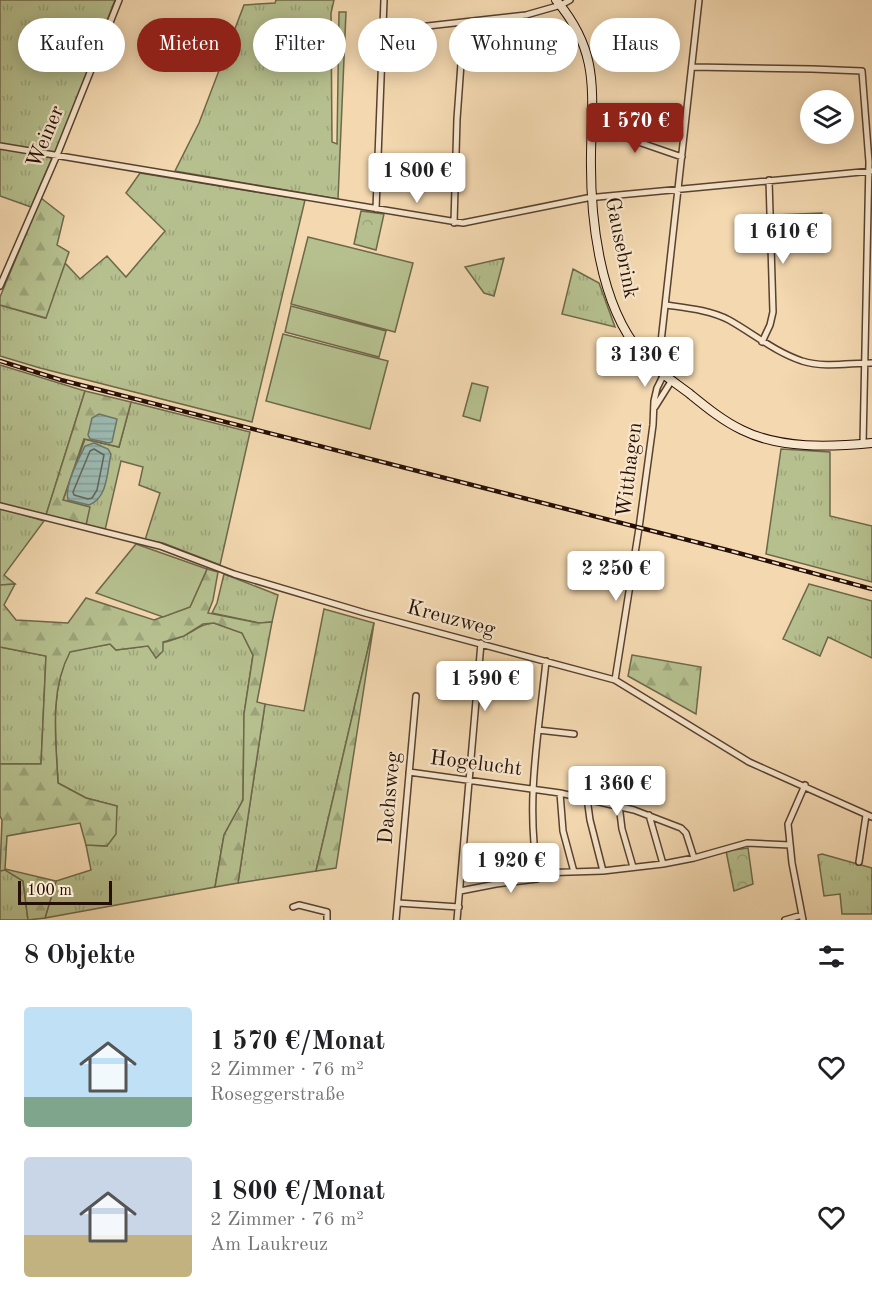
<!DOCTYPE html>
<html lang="de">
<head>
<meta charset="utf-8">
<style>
	:root { --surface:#fff; --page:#f6f6f6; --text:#202124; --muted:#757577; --accent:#8f2418 }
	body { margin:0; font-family:"Old Standard TT",serif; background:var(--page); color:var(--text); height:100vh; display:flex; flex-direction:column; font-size:22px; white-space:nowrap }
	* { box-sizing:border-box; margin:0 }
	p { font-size:20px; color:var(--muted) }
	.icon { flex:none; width:33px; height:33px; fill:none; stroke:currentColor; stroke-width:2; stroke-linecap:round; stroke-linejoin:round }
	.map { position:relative; height:920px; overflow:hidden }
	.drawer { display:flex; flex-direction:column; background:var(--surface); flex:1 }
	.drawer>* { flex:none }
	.banner { position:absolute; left:18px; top:18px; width:837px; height:54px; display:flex; gap:12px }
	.controls { position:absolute; left:800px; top:90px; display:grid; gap:12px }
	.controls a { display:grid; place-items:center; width:54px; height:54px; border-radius:50%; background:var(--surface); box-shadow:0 3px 15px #0003; font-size:30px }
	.scale { position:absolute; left:18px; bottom:15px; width:94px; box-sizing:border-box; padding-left:6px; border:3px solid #260f06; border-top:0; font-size:16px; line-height:21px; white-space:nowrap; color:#260f06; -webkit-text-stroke:4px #f7e6cc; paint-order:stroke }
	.price { position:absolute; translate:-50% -51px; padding:0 14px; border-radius:6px; background:#fff; color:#222; font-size:20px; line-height:39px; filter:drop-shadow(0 2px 3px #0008) }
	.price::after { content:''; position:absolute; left:50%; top:36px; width:18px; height:14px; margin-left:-9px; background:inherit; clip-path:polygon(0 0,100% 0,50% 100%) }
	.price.current { background:var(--accent); color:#fff }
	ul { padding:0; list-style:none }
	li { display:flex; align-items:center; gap:18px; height:150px; padding:0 24px }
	li span { display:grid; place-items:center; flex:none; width:168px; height:120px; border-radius:6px; color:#555 }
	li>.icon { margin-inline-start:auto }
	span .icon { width:72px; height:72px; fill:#fffc; stroke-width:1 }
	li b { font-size:26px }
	h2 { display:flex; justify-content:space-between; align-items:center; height:72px; padding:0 24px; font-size:26px }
	.chip { padding:0 21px; border-radius:27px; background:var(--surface); box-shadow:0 3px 15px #0003; font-size:21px; line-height:54px }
	.chip.current { background:var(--accent); color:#fff }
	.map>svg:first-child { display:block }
	.grass { fill:url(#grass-tufts); stroke:#6e684a; stroke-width:1.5 }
	.forest { fill:url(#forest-firs); stroke:#6e684a; stroke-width:1.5 }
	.park { fill:url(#park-crowns); stroke:#6e684a; stroke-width:1.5 }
	.garden { fill:#b6c08f; stroke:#6e684a; stroke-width:1.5 }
	.water { fill:url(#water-rules); stroke:#6d756c; stroke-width:1.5 }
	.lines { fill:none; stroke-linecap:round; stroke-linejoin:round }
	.shore { stroke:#61645b; stroke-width:1.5 }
	.minor-casing { stroke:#594130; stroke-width:8 }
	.secondary-casing { stroke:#260f06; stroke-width:10 }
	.minor { stroke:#f7e6cc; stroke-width:5 }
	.secondary { stroke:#f7e6cc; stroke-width:8 }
	.rail-casing { stroke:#260f06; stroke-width:4.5 }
	.rail { stroke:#f7e6cc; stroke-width:2; stroke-dasharray:7; stroke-linecap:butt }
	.labels { text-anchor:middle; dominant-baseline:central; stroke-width:4.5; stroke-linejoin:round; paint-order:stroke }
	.street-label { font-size:21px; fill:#260f06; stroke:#f7e6cc }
</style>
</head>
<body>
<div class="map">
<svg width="872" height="920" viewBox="0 0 872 920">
	<defs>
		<pattern id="grass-tufts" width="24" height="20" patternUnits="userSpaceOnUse" patternTransform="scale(1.5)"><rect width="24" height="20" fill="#b6c08f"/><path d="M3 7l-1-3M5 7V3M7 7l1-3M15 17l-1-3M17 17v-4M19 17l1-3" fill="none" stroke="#9ca47a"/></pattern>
		<pattern id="forest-firs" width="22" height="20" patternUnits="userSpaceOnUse" patternTransform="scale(1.5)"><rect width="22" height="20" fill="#b6c08f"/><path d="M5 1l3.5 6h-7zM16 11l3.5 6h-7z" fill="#9ca47a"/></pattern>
		<pattern id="park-crowns" width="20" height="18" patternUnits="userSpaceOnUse" patternTransform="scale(1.5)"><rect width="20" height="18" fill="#b6c08f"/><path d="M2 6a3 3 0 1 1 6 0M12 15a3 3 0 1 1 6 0" fill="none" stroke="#9ca47a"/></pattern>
		<pattern id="water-rules" width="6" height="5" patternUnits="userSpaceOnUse" patternTransform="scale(1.5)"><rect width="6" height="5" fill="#9cb9b0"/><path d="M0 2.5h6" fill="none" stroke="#869e96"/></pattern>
	</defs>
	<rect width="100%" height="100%" fill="#f3d8b0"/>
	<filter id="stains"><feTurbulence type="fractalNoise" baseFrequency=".00333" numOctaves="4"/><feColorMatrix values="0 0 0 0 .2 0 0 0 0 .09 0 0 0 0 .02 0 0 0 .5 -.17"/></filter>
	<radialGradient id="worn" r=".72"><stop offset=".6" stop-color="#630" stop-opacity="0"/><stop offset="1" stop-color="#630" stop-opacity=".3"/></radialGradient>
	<path class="grass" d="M0 0H115L56 152 48 153 0 145Z
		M276 0H334L331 13 332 142 337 144 339 12H346L338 199 175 171 199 123 244 5 275 3Z
		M0 148 52 158 31 207 0 196Z
		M140 173 305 200 252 422 40 368 0 356V305L45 318 65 263 80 279 107 256 126 277 165 231 126 193Z
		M504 258 494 296 484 293 465 267Z
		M573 269 599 283 615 327 562 314Z
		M0 365 85 391 46 515 0 504Z
		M131 402 250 432 220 565 163 543 145 540 160 493 139 485 143 467 121 461 105 530 86 525 89 507 63 500 85 439 119 447Z
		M781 449 830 452V516L872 526V582L766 554Z
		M0 508 44 521 4 575 15 584 0 585Z
		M224 574 278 595 272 622 259 623 212 613 217 603Z
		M809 584 872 601V658L828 637 820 656 783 639Z
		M324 609 374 623 316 871 238 883 265 704 304 711Z
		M214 623 242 633 253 655 244 714 243 800 224 835 215 887 45 918 56 881 91 870 86 845 107 846 117 806 86 798 58 783C56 740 49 691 70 651L110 644 116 650C139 647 162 645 183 636 195 631 200 624 214 623Z
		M0 647 46 656 41 764H0Z
		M822 854 872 868V914H842L840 894 824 896 818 855Z
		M5 869 23 881 28 920H0V871Z"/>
	<path class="forest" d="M41 198 64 216 57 245 69 252 46 318 0 305V297Z
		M85 391 131 402 119 447 84 439 63 500 90 507 86 525 46 515Z
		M207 569 218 572 213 600 208 613 259 623 272 622 257 702 265 704 238 883 215 887 224 835 243 800 244 714 253 655 242 633 214 623 203 624 184 636 163 642V651L156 658 148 646 116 650 110 644 70 652C49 691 56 739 58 783L86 798 117 806 116 834 107 846 86 845 80 823 7 836 5 869 56 881 45 918 28 920 23 881 5 870 0 871 2 820 0 816V764H41L46 656 0 647V585L15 584 4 605 16 620 68 623 86 598 154 620 190 607Z
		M374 623 336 868 316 871Z
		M632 655 701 667 696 714 628 676Z"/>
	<path class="park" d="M361 211 384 214 376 250 354 244Z
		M822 213V230L775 231V215Z
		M748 848 753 884 734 891 726 851Z"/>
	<path class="garden" d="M308 237 413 263 395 332 291 304Z
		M291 306 386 331 379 357 285 332Z
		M283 334 388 361 370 429 266 401Z
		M472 383 488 387 480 421 463 416Z
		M136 544 207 569 190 607 163 617 96 593Z"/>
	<path class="water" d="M99 414 117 419 112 442 109 443 90 439 88 435 92 418Z
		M94 443 108 449 111 454C107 471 108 498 89 505L68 500C64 486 79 458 85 446Z"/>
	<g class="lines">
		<path class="shore" d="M94 449 104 455 97 490 92 498 88 499 74 495 73 492 90 451Z"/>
		<g class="minor-casing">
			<path id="minor" d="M383 31 526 15 561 5 570 0
				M692 67 812 69 862 71 869 162 863 444
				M591 135 621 136 682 157
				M0 146 463 223 587 198 872 171
				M376 209 384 0
				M454 223 457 119 464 22
				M0 286 57 155 119 0
				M666 305C687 308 710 310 729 320 754 334 775 352 802 361 825 368 849 363 872 363
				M762 342 770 325 773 312 769 180
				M660 351 699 0
				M655 407 672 380
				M0 506 160 546 234 574 365 613 615 680 749 762 872 817
				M615 680 639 528 653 425 654 401 657 388 664 374
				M538 730 574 734
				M409 772 560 793 634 810 681 828 686 833 694 858
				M560 793 563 831 574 872
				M587 798 590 820 603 871
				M619 805 622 829 633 867
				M649 815 663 864
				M859 862 866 815
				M538 873 603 871 663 864 694 858 747 843 790 845
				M538 873C525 804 539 730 546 661
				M460 891 496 884 537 879 538 873
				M398 903 459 907
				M293 907 299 905 327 912V920
				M396 920 416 696
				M457 920 481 643
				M785 920 802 915
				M803 920 792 863 788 824 805 785"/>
		</g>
		<g class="secondary-casing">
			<path id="secondary" d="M556 0C600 52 592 91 591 154 590 217 599 304 641 353 654 369 673 381 690 394 706 407 723 421 742 430 780 449 830 447 872 443"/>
		</g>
		<use href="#minor" class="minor"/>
		<use href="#secondary" class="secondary"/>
		<g class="rail-casing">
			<path id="rail" d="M0 361 61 380 727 550 872 589"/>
		</g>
		<use href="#rail" class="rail"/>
	</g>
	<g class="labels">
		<g class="street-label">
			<text transform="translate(46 137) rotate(-67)">Weiner</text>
			<text transform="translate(621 248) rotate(79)">Gausebrink</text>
			<text transform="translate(630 470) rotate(-83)">Witthagen</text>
			<text transform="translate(451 619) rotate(15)">Kreuzweg</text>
			<text transform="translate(476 764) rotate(7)">Hogelucht</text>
			<text transform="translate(390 798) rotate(-85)">Dachsweg</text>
		</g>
	</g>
	<rect width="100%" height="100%" filter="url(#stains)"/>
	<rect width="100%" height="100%" fill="url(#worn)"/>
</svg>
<div class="controls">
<a><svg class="icon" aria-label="layers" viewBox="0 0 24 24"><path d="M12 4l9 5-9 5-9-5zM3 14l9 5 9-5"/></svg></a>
</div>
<div class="scale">100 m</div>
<b class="price current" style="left:635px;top:154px">1 570 €</b>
<b class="price" style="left:417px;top:204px">1 800 €</b>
<b class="price" style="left:783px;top:265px">1 610 €</b>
<b class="price" style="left:645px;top:388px">3 130 €</b>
<b class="price" style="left:616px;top:602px">2 250 €</b>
<b class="price" style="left:485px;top:712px">1 590 €</b>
<b class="price" style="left:617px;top:817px">1 360 €</b>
<b class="price" style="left:511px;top:894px">1 920 €</b>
<div class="banner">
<a class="chip">Kaufen</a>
<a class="chip current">Mieten</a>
<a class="chip">Filter</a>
<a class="chip">Neu</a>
<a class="chip">Wohnung</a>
<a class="chip">Haus</a>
</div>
</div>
<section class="drawer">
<h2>8 Objekte<svg class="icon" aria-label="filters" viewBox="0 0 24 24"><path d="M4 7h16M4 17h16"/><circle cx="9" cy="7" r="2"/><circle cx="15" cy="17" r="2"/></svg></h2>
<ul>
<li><span style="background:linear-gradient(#bfe0f5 75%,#7fa58c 0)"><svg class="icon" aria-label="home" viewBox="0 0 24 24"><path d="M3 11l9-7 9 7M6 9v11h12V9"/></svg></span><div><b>1 570 €/Monat</b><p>2 Zimmer · 76 m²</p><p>Roseggerstraße</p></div><svg class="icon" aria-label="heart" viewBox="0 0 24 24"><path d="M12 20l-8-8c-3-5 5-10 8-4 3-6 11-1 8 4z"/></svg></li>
<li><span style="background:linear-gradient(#c9d6e8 65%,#c2b280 0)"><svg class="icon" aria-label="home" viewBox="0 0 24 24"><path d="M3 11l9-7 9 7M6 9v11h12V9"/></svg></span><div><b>1 800 €/Monat</b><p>2 Zimmer · 76 m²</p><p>Am Laukreuz</p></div><svg class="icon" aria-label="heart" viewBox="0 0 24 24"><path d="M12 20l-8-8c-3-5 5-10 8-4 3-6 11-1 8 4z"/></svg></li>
</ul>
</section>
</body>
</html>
